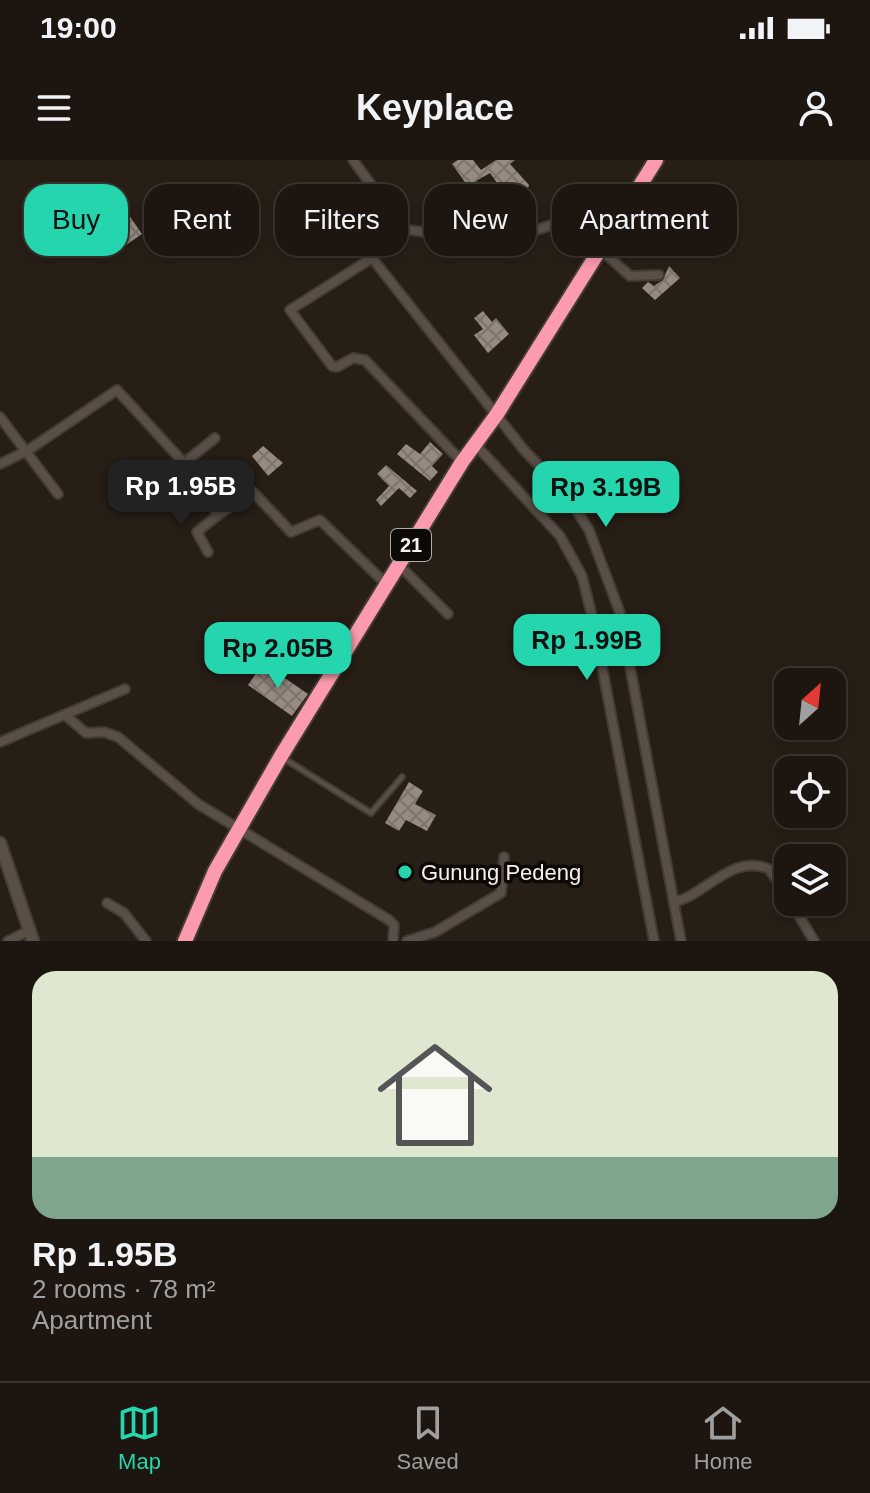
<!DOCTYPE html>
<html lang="en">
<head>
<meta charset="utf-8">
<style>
	:root { --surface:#1d1610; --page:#251f19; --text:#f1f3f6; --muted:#a09f9f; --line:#3b3530; --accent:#24d5ae }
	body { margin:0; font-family:Arial,sans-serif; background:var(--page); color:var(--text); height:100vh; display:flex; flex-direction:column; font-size:30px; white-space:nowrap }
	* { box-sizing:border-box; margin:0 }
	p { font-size:26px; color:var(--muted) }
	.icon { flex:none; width:44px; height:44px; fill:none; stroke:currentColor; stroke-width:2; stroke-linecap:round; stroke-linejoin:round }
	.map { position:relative; height:781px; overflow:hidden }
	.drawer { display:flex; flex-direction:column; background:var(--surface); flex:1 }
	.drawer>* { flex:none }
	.banner { position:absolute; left:24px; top:24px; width:822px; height:72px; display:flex; gap:16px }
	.needle { width:52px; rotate:27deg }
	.buttons { position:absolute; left:774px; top:508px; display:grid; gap:16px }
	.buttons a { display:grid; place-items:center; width:72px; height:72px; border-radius:16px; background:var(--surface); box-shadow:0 4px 12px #0003,0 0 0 2px var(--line); font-size:40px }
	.price { position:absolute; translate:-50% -68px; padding:0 18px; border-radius:16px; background:var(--accent); color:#111; font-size:26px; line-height:52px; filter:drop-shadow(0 2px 4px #0008) }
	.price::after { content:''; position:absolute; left:50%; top:48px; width:24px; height:18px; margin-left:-12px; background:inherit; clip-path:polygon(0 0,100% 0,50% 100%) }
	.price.active { background:#222; color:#fff }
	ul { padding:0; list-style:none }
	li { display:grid; align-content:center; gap:16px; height:424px; padding:0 32px }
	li+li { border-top:2px solid var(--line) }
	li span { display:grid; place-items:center; height:248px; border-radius:24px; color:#555 }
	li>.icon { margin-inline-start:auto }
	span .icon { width:144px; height:144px; fill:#fffc; stroke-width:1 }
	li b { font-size:34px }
	.pill { padding:0 28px; border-radius:24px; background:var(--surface); box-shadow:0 4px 12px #0003,0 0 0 2px var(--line); font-size:28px; line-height:72px }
	.pill.active { background:var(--accent); color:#111 }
	.status { display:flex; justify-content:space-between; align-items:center; height:56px; padding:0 40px; background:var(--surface); direction:ltr }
	.status svg { height:22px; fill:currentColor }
	header { display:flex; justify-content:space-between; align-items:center; height:104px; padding:0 32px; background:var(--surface); font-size:36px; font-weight:700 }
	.dock { display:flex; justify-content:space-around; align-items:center; height:112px; border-top:2px solid var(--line); background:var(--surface); font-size:22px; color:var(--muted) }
	.dock a { display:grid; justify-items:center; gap:4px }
	.dock .active { color:var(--accent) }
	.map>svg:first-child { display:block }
	.building { fill:url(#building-cross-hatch) }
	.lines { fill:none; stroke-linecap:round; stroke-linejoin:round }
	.lane-casing { stroke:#423b36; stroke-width:8 }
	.street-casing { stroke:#423b36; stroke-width:12 }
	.secondary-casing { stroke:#423b36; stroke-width:15 }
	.highway-casing { stroke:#423b36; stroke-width:18 }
	.lane { stroke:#594f46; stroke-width:4 }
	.street { stroke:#594f46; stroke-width:8 }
	.secondary { stroke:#594f46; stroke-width:11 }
	.highway { stroke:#fc9bae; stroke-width:14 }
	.poi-dot { fill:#24d5ae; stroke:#0d0906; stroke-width:3 }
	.labels { text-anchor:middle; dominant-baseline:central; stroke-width:7; stroke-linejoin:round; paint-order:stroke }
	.shield { fill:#0d0906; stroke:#b2aca7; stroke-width:2 }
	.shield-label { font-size:20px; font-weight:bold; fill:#f8f2ec }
	.poi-label { font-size:22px; fill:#f8f2ec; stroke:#0d0906; text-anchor:start }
</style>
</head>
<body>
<div class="status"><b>19:00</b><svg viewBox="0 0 49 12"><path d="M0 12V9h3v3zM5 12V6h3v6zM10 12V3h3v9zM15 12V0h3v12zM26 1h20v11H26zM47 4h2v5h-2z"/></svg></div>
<header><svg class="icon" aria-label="menu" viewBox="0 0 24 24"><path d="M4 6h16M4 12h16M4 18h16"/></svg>Keyplace<svg class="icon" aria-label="person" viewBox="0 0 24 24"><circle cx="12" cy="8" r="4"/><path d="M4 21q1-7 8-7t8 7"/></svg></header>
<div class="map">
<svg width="870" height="781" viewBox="0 0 870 781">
	<defs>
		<pattern id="building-cross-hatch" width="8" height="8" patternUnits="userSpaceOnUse" patternTransform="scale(2)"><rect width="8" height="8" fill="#978a81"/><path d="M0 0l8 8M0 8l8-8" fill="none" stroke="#7c736d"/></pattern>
	</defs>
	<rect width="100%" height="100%" fill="#271e16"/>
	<path class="building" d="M458 0H473L481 10 496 0H515L510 4 529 25 527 31 536 43 522 50 511 36 495 47 490 39 502 30 490 13 476 21 488 38 480 43 452 4Z
		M124 48 142 74 126 85 108 59Z
		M669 106 680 118 655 140 642 128 648 122 654 126 663 120Z
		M483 151 492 162 496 158 509 174 488 193 474 175 483 169 474 158Z
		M430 282 443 294 432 306 438 312 430 321 397 294 406 284 420 294Z
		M263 286 283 303 268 316 252 296Z
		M386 305 417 331 410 338 399 328 381 346 376 340 389 326 377 314Z
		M299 486 317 501 310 510 304 504 301 508 290 497Z
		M263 503 308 534 292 556 248 525Z
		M409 622 423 631 415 644 436 655 427 671 406 660 399 671 385 663Z"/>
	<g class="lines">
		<g class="lane-casing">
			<path id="lane" d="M283 598 371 653 402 617"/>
		</g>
		<g class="street-casing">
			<path id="street" d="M353 0 380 37 394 68
				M626 48C600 42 552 68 524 73 480 81 438 74 394 68L372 98 524 290 566 334 589 370 620 453 681 781
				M601 90 630 116 659 115
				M372 98 290 150 332 206 337 207 353 198 365 200 462 302
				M0 257 58 334
				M475 284 560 376 582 416 594 464 654 781
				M184 303 215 278
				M0 304 27 291 117 230 184 303 218 355 253 332 291 372 320 360 386 424
				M208 392 197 372 218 355
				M399 405 448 454
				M65 555 86 573 104 572 118 577 198 644 389 760 394 765 393 781
				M0 582 125 529
				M674 742C706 735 732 693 769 709L788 737
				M791 742 814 781
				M107 743 124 753 146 781
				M8 781 30 770
				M407 781 435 772 501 733 504 697"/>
		</g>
		<g class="secondary-casing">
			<path id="secondary" d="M0 683 33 781"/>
		</g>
		<g class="highway-casing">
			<path id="highway" d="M185 781 215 711 281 596 462 302 497 254 656 0"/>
		</g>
		<use href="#lane" class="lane"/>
		<use href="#street" class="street"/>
		<use href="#secondary" class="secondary"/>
		<use href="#highway" class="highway"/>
	</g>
	<circle class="poi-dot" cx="405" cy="712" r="8"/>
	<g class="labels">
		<rect class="shield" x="391" y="369" width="40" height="32" rx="6"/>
		<g class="shield-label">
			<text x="411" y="385">21</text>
		</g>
		<g class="poi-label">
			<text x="421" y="712">Gunung Pedeng</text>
		</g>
	</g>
</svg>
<div class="buttons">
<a><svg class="needle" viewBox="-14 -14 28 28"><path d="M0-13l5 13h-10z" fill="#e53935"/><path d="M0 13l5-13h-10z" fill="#a09f9f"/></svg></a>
<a><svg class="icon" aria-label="locate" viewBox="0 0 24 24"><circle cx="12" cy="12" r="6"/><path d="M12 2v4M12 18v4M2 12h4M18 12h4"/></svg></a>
<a><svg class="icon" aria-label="layers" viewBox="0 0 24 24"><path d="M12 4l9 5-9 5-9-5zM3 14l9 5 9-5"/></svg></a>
</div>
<b class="price active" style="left:181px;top:368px">Rp 1.95B</b>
<b class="price" style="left:606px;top:369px">Rp 3.19B</b>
<b class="price" style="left:587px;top:522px">Rp 1.99B</b>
<b class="price" style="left:278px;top:530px">Rp 2.05B</b>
<div class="banner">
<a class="pill active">Buy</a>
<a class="pill">Rent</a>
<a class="pill">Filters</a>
<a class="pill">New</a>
<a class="pill">Apartment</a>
</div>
</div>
<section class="drawer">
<ul>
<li><span style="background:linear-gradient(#dfe7d0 75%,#7fa58c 0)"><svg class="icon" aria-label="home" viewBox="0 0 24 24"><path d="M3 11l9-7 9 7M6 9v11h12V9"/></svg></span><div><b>Rp 1.95B</b><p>2 rooms · 78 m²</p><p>Apartment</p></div></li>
</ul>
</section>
<nav class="dock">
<a class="active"><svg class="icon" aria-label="map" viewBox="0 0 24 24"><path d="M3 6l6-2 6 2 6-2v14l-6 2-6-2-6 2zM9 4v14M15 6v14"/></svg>Map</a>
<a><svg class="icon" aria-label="saved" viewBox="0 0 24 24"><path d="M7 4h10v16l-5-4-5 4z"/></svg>Saved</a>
<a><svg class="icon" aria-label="home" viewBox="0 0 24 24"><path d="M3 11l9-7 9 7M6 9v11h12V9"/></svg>Home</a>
</nav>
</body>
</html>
